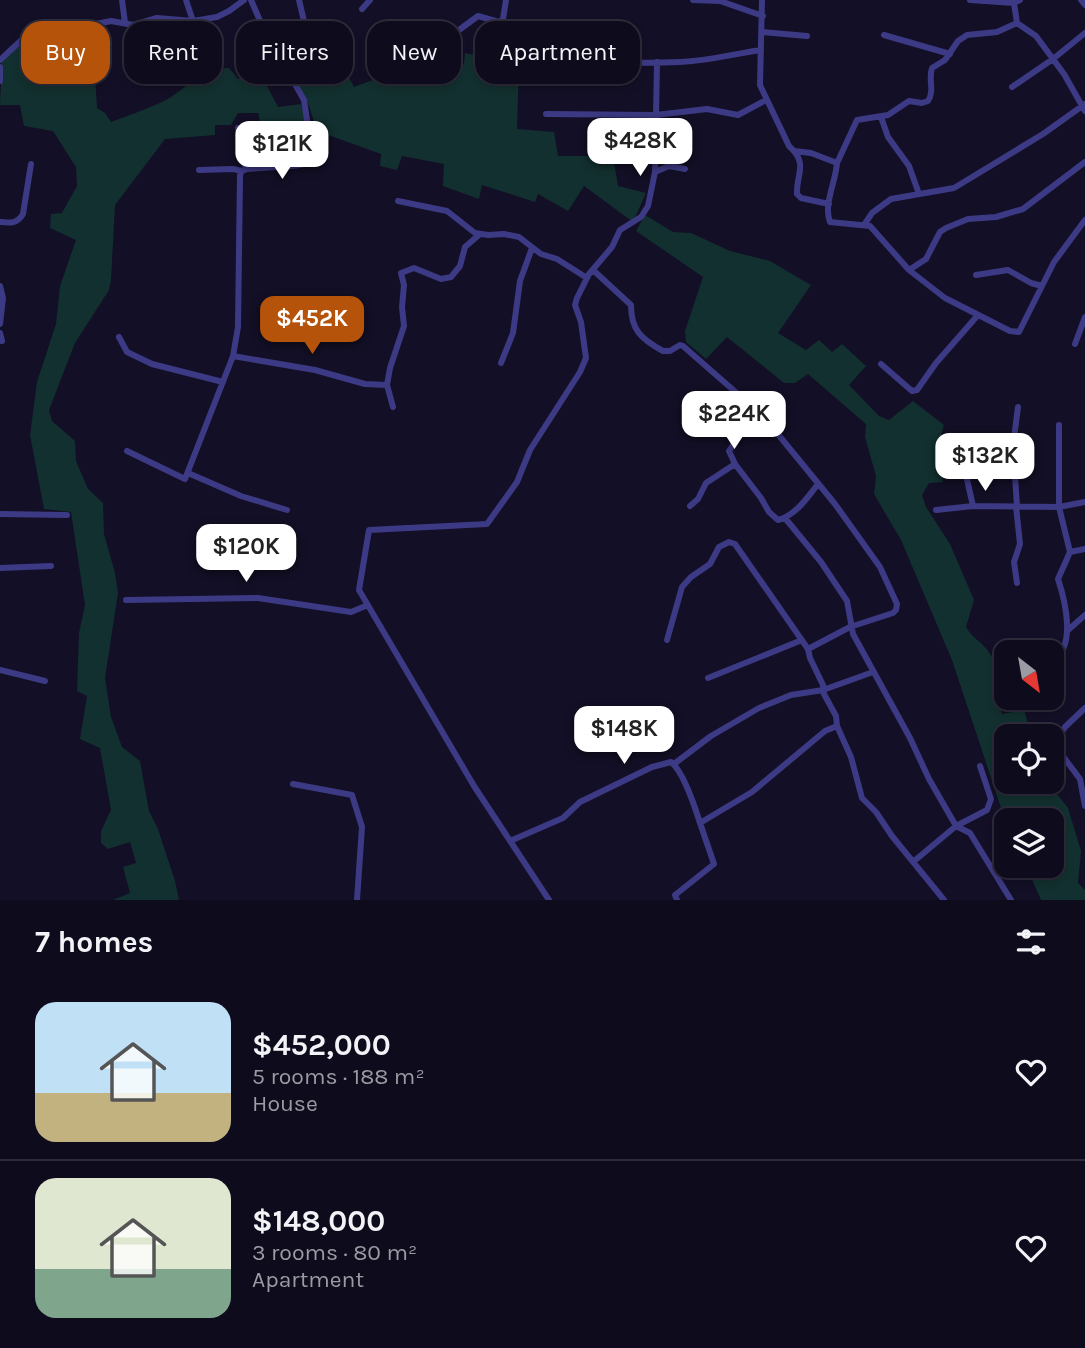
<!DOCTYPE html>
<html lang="en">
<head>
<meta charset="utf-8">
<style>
	:root { --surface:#0e0b1c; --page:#171425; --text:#f1f3f6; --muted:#9b9ba3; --line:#2e2b3b; --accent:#b45309 }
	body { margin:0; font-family:Karla,sans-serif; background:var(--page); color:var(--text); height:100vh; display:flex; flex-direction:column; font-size:26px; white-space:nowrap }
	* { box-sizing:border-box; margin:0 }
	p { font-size:23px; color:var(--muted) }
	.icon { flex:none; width:38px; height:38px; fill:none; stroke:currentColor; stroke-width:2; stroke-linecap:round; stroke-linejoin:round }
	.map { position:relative; height:900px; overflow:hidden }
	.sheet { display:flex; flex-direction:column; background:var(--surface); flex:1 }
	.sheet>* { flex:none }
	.guide { position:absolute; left:21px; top:21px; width:700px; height:63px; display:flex; gap:14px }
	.needle { width:46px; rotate:149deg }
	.buttons { position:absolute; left:994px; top:640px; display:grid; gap:14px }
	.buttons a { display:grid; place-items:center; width:70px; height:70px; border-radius:14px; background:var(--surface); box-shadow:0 4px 10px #0003,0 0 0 2px var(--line); font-size:35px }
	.price { position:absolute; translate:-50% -60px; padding:0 16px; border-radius:14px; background:#fff; color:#222; font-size:23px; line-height:46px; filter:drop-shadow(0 2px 4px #0008) }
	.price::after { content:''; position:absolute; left:50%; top:42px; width:21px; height:16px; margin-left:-10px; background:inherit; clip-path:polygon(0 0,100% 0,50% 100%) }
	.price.current { background:var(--accent); color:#fff }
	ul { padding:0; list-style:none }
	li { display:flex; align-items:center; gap:21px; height:175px; padding:0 35px }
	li+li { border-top:2px solid var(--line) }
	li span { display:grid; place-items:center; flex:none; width:196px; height:140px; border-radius:21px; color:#555 }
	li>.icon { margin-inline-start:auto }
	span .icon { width:84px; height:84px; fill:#fffc; stroke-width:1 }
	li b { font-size:30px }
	h2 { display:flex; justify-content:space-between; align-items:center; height:84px; padding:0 35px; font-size:30px }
	.chip { padding:0 24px; border-radius:21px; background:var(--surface); box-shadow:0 4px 10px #0003,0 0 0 2px var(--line); font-size:24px; line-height:63px }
	.chip.current { background:var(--accent); color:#fff }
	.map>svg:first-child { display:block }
	.green { fill:#12302f }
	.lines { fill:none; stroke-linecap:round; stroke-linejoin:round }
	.minor { stroke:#3d3a85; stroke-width:6 }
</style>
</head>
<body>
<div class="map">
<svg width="1085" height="900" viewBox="0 0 1085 900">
	<rect width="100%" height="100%" fill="#130f26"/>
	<path class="green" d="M92 29 97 108 105 113 111 122C129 115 147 109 164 101 185 90 203 67 229 68L238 79 257 67 278 107 301 104 308 130 261 125 258 113H238L231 125H215V135L165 139 115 205 111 280 109 290 75 343 49 410 52 421 75 441 76 461 88 489 103 503 104 534 115 573 118 593 105 678 111 717 122 747 140 761 149 811 158 829 175 881 179 900H113L130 893 123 867 136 863 130 842 108 849 101 843V831L111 810 100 748 80 739 87 696 77 691 79 633 85 605 71 512 44 509 30 435 37 382 56 324 60 286 76 240 50 228 51 214 62 213 77 186 76 167 53 131 24 126 20 105H0L2 59 26 39 45 30 62 33Z
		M400 49 411 84 441 81 437 68 464 64 465 53 519 64 517 129 554 132 558 156H613L618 186 646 193 633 222 584 186 568 211 538 194 535 202 482 185 479 199 443 186 444 164 402 156 397 170 380 166 381 154 317 131 308 103 295 80 340 61 354 87 378 78 371 58Z
		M645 215 673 232 691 233 730 251 770 261 811 285 778 333 806 350 819 340 832 352 842 344 866 366 849 385 879 416 889 420 913 401 944 425 939 442 943 482 929 483 922 495 926 507 950 544 974 600 966 627C970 634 975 638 981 643 995 657 1006 679 1006 698L998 702 1002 714 1024 710 1032 737H1006V782H1044L1054 790 1068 808 1081 851 1078 883 1085 890V900H1041L1026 866H1052V821H1006V823L952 660 901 540 874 494 876 476 865 437 866 424 808 374 795 383H784L727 337 706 359 686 342 685 331 703 277 636 231Z"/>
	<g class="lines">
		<path class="minor" d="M122 0 125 23
			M186 0 193 21
			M693 0 720 1 763 16
			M762 0 760 85 789 146C809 164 796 174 797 194L801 198 829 204
			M970 0 1014 3 1020 0
			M1081 0 1085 5
			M1014 3 1017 23 1036 36 1064 74 1085 111
			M362 9 370 0
			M459 30 478 16 499 22 503 19 506 0
			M762 32 807 36
			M884 35 950 54
			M281 59 308 38 299 0
			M0 60 29 33 36 29 76 28 111 21 133 25 157 18 193 21 217 17 229 11 244 0
			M555 64C597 61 638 64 680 62 707 61 734 54 761 50
			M0 67V81
			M1012 87 1053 59 1085 33
			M546 114 656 115 707 109 738 115 766 100
			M881 117 888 137 909 166 919 194
			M238 128 240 156 247 169
			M794 151 811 153 837 163C836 181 823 205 830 222L870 226 909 270 926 259 940 232 946 228 968 219 996 217 1023 209 1085 162
			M837 163 857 120 888 115 909 101 922 103 928 101C935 90 928 80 932 68L945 60 958 41 967 35 997 32 1017 23
			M199 170 233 169 242 171
			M655 172 669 166 685 169
			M398 201 447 211 475 233 488 235 504 234 519 237 541 254 557 259 587 278
			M0 222C10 223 17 224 23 214L31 164
			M864 225 872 213 891 199 954 188 1043 134 1085 104
			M593 270 631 305C631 330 641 339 663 351H670L680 345 683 346 763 416 835 504 880 567 897 604 896 610 893 613 850 627 808 649
			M909 270 945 298 1010 331 1019 332 1054 262 1085 220
			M976 275 1008 270 1031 283 1042 286
			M0 286 3 298 0 324
			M0 333 2 341
			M119 337 127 352 152 364 223 382
			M1075 344 1085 317
			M233 356 315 370 365 384 387 385
			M501 363 513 333 520 281 532 248
			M881 364 912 391 917 390 936 363 978 315
			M393 407 387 385 390 368 404 326 402 307 404 285 401 273 414 268 441 279 451 277 460 266 465 247 480 234
			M982 441 1013 446
			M127 451 185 479 233 356 238 327 240 175 242 171 247 169 293 166 310 163 313 160 304 100 264 30 251 0
			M735 464 729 451 739 435 763 416
			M964 466 973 506 1059 507 1085 502
			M188 473 241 496 287 510
			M690 506 698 499 706 483 735 464 761 498 769 512 778 520C796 515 807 498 818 484
			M1016 506 1020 544 1014 562 1017 583
			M1017 506 1013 446 1018 407
			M936 510 973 506
			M0 514 67 515
			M785 518 821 562 847 601 853 634 910 738 929 779 956 826 970 833 1011 900
			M1070 552 1085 549
			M0 568 51 566
			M126 600 258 598 351 612 368 605
			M1067 631 1085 615
			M667 640 682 587 691 577 710 564 719 547 729 542 735 544 808 649 810 658 823 685 824 694 836 716 837 726 851 757 862 798 876 812 892 836 944 900
			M996 653 1002 669 1006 672
			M1052 659C1077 649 1065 600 1058 579L1070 552 1059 507V425
			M0 670 45 681
			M708 678 802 640
			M1085 708 1065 727 1058 739 1059 751 1080 779 1085 806
			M674 764 711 736 759 708 791 695 823 690 873 672
			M293 784 352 795 362 827 357 900
			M510 841 563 818 580 802 652 767 671 762C684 772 695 807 700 823
			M913 862 956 826 987 810 991 799 980 766
			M549 900 474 786 359 590 369 530 487 524 517 482 530 450 580 372 586 358 581 322 575 305 577 298 589 274 612 247 620 230 641 217 648 206 655 172 657 62
			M677 900 675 895 714 864 700 823 752 792 825 731 837 726"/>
	</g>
</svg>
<div class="buttons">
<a><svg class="needle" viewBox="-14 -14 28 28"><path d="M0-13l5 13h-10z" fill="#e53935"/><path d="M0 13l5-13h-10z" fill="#9b9ba3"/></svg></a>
<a><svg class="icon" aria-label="locate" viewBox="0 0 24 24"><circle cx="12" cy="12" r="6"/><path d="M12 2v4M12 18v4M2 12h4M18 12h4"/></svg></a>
<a><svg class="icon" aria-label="layers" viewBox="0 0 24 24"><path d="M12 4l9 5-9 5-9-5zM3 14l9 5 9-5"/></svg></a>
</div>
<b class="price" style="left:640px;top:178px">$428K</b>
<b class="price" style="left:282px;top:181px">$121K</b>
<b class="price current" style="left:312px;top:356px">$452K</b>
<b class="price" style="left:734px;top:451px">$224K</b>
<b class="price" style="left:985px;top:493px">$132K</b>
<b class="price" style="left:246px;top:584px">$120K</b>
<b class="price" style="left:624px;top:766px">$148K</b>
<div class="guide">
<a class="chip current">Buy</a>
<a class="chip">Rent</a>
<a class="chip">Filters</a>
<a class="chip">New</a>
<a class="chip">Apartment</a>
</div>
</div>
<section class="sheet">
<h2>7 homes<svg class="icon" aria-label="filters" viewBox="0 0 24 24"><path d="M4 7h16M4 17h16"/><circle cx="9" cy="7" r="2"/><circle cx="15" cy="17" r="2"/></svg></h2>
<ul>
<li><span style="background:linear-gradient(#bfe0f5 65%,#c2b280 0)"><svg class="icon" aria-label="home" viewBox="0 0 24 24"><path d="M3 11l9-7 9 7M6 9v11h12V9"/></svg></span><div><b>$452,000</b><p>5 rooms · 188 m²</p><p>House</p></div><svg class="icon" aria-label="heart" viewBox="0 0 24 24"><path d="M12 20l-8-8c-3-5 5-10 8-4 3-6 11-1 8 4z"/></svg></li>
<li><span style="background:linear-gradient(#dfe7d0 65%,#7fa58c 0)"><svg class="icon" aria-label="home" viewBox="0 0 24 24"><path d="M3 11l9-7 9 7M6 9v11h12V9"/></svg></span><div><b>$148,000</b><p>3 rooms · 80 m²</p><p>Apartment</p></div><svg class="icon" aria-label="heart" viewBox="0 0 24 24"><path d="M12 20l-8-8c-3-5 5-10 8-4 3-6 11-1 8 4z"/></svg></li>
</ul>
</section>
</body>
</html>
